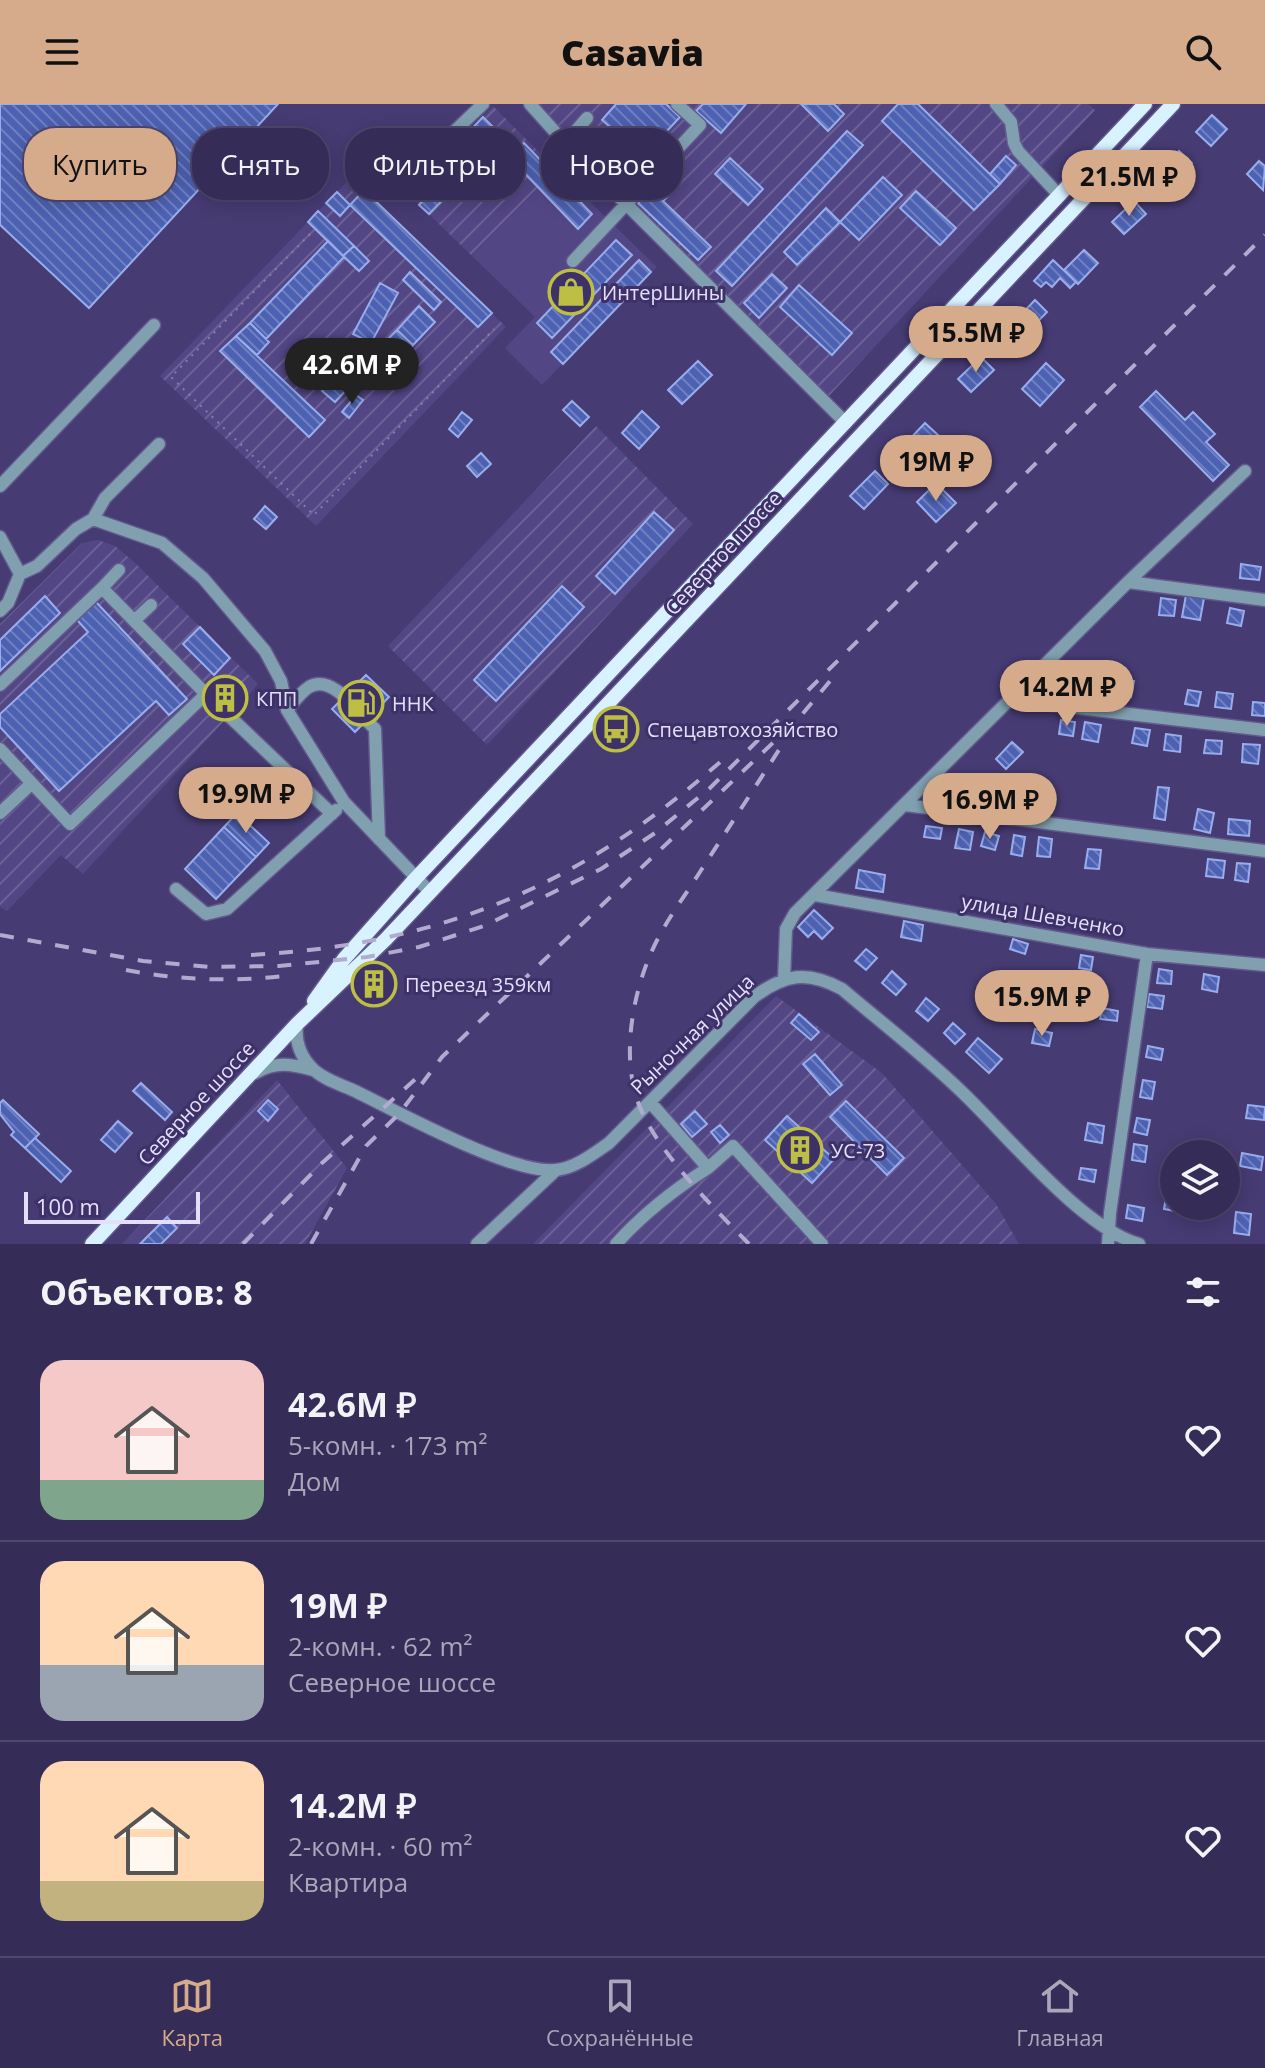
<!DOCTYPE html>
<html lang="ru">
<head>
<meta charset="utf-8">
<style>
	:root { --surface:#352c57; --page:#403861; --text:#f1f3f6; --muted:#aaa7ba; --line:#4f486d; --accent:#d6ab8b }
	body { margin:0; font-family:"Open Sans",sans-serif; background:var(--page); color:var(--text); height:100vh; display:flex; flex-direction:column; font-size:30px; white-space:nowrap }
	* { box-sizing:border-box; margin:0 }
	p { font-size:26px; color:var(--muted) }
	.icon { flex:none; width:44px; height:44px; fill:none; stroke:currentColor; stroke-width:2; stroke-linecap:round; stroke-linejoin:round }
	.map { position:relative; height:1140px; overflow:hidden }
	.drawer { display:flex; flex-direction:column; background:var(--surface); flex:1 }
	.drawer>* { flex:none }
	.hud { position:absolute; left:24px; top:24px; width:800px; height:72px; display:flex; gap:16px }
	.tools { position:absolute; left:1160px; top:1036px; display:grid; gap:16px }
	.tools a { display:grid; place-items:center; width:80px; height:80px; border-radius:50%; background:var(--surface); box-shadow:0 4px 20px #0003,0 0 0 2px var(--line); font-size:40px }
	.scale { position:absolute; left:24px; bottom:20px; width:176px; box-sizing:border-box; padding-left:8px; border:4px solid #e4e0fc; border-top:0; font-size:22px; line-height:28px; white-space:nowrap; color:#e4e0fc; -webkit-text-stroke:6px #3d3168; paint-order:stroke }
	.price { position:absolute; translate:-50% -68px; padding:0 18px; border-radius:28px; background:var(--accent); color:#111; font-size:26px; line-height:52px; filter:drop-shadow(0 2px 4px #0008) }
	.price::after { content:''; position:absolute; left:50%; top:48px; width:24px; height:18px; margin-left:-12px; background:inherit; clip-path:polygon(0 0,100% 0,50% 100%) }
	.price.selected { background:#222; color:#fff }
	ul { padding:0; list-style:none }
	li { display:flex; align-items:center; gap:24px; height:200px; padding:0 40px }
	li+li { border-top:2px solid var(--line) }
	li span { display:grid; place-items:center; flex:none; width:224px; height:160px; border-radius:24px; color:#555 }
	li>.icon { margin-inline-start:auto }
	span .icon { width:96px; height:96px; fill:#fffc; stroke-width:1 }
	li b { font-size:34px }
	h2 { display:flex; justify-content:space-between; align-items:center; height:96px; padding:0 40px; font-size:34px }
	.chip { padding:0 28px; border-radius:32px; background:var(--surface); box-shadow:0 4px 20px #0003,0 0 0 2px var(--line); font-size:28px; line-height:72px }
	.chip.selected { background:var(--accent); color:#111 }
	header { display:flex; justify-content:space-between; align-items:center; height:104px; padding:0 40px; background:var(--accent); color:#111; font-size:36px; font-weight:800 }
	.tabs { display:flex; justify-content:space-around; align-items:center; height:112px; border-top:2px solid var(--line); background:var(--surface); font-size:22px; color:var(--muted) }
	.tabs a { display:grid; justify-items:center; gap:4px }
	.tabs .selected { color:var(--accent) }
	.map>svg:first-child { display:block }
	.built { fill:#534685 }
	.industrial { fill:url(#industrial-furrows) }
	.building { fill:url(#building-back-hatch); stroke:#99adec; stroke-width:2 }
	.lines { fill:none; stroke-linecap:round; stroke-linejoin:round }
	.minor-casing { stroke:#63598c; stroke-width:15 }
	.major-casing { stroke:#63598c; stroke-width:17 }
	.path { stroke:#877eab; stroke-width:2; stroke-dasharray:2 6; stroke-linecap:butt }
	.minor { stroke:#80a0b0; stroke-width:12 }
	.major { stroke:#d8f2ff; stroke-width:14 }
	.rail { stroke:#b2abd0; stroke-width:4; stroke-dasharray:14 14; stroke-linecap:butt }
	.labels { text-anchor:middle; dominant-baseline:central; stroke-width:6; stroke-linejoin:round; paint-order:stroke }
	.poi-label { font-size:20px; fill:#e4e0fc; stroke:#3d3168; text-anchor:start }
	.street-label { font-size:20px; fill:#e4e0fc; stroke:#3d3168 }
</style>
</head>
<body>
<header><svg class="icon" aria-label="menu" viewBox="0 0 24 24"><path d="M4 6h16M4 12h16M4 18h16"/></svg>Casavia<svg class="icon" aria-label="search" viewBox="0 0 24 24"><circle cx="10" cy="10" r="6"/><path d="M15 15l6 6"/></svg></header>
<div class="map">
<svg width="1265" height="1140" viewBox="0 0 1265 1140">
	<defs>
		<pattern id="industrial-furrows" width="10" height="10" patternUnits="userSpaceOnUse" patternTransform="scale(2)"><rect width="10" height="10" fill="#534685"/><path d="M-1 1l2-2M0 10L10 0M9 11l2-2" fill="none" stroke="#6c6097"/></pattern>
		<pattern id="building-back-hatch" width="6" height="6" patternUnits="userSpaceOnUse" patternTransform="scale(2)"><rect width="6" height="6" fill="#4d61b2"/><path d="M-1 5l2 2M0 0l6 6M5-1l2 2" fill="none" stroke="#6f7fc1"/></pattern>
	</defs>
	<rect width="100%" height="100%" fill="#473b74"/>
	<path class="built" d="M556 65 657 163 542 281 505 244 535 213 472 152Z"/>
	<path class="industrial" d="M534 0H1088L1095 6 829 292 537 6Z
		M493 2 556 65 472 152 407 89Z
		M351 73 506 223 316 422 160 272Z
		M596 322 693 420 487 641 388 542Z
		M98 436 115 442 133 457 258 580 83 770 61 751 7 807 0 803V520L82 439Z
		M776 892 882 969 996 1100 1019 1140H533Z
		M277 976 347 1064 305 1140H122Z"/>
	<path class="building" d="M0 0H278L89 204 0 121Z
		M616 0H666L680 13 666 28 675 36 653 61 602 16Z
		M703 0H746L721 29 696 7Z
		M801 0H834L844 10 828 27Z
		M898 0H918L1000 80 974 106 882 17Z
		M1212 11 1227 25 1211 42 1196 28Z
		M483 13 503 33 429 110 419 101 426 93 416 83Z
		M847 27 863 41 732 182 716 167Z
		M524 39 592 110 578 125 509 53Z
		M1179 47 1192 59 1173 79 1160 68Z
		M1006 52 1016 61 1000 80 990 70Z
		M730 54 763 85 748 101 715 70Z
		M1259 57 1265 62 1263 86 1247 70Z
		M883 73 902 91 859 136 840 118Z
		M662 74 674 86 663 97 711 143 698 156 638 99Z
		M364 86 492 209 478 223 350 101Z
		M916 87 956 124 940 141 900 104Z
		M337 88 350 101 340 112 326 99Z
		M1134 97 1146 110 1124 130 1112 118Z
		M826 104 840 118 797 161 784 148Z
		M318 107 354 142 343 152 308 118Z
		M616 136 632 151 552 234 537 219Z
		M328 137 344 153 266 235 250 219Z
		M354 142 369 157 359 167 343 152Z
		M1084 146 1098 159 1078 180 1064 166Z
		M639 156 651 168 563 260 551 248Z
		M1053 156 1076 178 1070 184 1060 174 1052 183 1046 178 1041 183 1034 177Z
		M410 168 441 198 434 206 403 176Z
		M772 170 787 184 759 214 744 199Z
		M380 179 398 189 371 239 353 230Z
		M799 181 852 229 832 251 780 203Z
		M1035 196 1047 208 1024 232 1012 220Z
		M419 202 435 218 413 241 397 226Z
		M250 219 269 238 257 251 236 232Z
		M397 226 413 241 393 263 376 247Z
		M236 232 325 316 309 333 220 247Z
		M981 253 994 266 971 288 958 275Z
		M698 257 712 271 682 300 668 286Z
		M1046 259 1064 276 1040 302 1022 285Z
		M353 260 362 269 335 298 322 287 330 278 333 281Z
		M1156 287 1185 316 1193 308 1215 330 1206 338 1229 361 1213 377 1140 303Z
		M356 291 363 296 349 314 342 308Z
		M572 297 589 313 580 322 563 306Z
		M642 307 659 323 639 345 622 329Z
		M462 308 472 316 458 333 449 325Z
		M925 319 938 331 919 352 906 339Z
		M481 349 491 360 477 373 467 362Z
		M875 367 888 380 864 405 850 392Z
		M936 379 956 399 936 418 917 398Z
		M265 402 277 413 266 425 254 415Z
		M654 408 674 426 615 490 596 472Z
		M1241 460 1261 463 1259 476 1240 474Z
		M562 482 584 503 496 597 474 576Z
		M1186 491 1204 494 1200 516 1182 513Z
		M45 492 60 509 0 567V536Z
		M1161 494 1176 496 1174 512 1159 511Z
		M96 498 187 595 169 611 156 597 59 687 0 623V610L88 528 77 516Z
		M1230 504 1244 507 1241 522 1227 519Z
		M200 523 230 554 214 571 183 540Z
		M366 571 389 593 355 628 332 605Z
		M1120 575 1134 577 1131 593 1117 591Z
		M222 581 239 598 229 608 212 591Z
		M1188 586 1201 588 1198 602 1185 600Z
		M1217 588 1233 590 1231 605 1215 603Z
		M1253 598 1265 599V612L1252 611Z
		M1061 616 1075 618 1073 632 1059 630Z
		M1085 618 1101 621 1098 638 1082 635Z
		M1135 624 1150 626 1147 642 1132 639Z
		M1166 630 1181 632 1180 648 1164 646Z
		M1206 636 1222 637 1221 650 1204 649Z
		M1012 638 1023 648 1006 665 996 655Z
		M1243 640 1260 641 1258 660 1242 658Z
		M1158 683 1169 684 1165 716 1154 714Z
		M986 685 1007 687 1006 701 984 698Z
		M1198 705 1214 709 1210 729 1194 725Z
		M237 709 269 739 256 753 224 723Z
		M1229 715 1250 717 1249 732 1228 730Z
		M926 722 942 724 940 735 924 733Z
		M224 723 256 753 216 795 185 765Z
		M959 725 973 728 970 746 955 744Z
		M985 728 999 732 995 746 981 742Z
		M1014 731 1025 733 1022 752 1011 750Z
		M1039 733 1052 735 1050 753 1037 752Z
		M1088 745 1101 746 1099 765 1085 764Z
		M1208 755 1225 757 1223 774 1206 772Z
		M1237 759 1250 760 1248 778 1235 776Z
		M859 766 885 771 883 788 856 784Z
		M814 806 833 824 822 835 814 827 808 833 798 823Z
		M904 817 923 821 921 837 901 833Z
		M1013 835 1028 840 1025 850 1010 845Z
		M866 845 877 854 866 866 855 857Z
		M1081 851 1093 853 1091 866 1079 864Z
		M1159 865 1172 867 1171 880 1157 879Z
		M892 867 906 880 896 891 882 879Z
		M1204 870 1219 873 1217 888 1202 885Z
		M1149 890 1164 892 1162 905 1147 903Z
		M926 894 939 905 928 917 916 907Z
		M1045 895 1062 899 1059 911 1043 907Z
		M1102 904 1118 907 1117 917 1100 915Z
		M799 910 819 928 811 936 791 919Z
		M953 919 965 930 955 940 944 929Z
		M1035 925 1052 929 1049 942 1032 939Z
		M978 934 1002 955 989 969 966 948Z
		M1148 942 1163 945 1161 956 1146 953Z
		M815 950 842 981 830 991 803 960Z
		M1143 976 1155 978 1152 995 1140 993Z
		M141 979 172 1008 165 1016 133 987Z
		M3 996 39 1030 25 1044 11 1031 14 1028 0 1010V999Z
		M268 996 278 1005 268 1017 258 1007Z
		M846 997 904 1054 887 1071 830 1013Z
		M1248 1001 1265 1003 1264 1016 1246 1014Z
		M695 1007 707 1020 692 1033 681 1020Z
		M787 1012 834 1055 812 1079 765 1036Z
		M1137 1014 1150 1016 1147 1031 1134 1028Z
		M118 1017 132 1029 115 1048 101 1036Z
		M1088 1019 1104 1022 1102 1039 1085 1036Z
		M720 1021 729 1031 720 1039 711 1028Z
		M35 1034 71 1067 61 1078 25 1044Z
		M1134 1040 1147 1042 1145 1058 1132 1056Z
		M1242 1049 1263 1053 1261 1066 1240 1062Z
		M1081 1064 1096 1066 1094 1078 1079 1075Z
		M1169 1075 1174 1076V1102H1181L1180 1108 1164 1105Z
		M1128 1101 1144 1104 1142 1117 1126 1114Z
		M1236 1108 1251 1110 1249 1131 1234 1129Z
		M167 1113 177 1124 161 1140H140Z"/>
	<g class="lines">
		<g class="minor-casing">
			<path id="minor" d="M530 0 565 39 846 319
				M996 0 1011 18 1014 39 1018 47 1058 90
				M565 39 587 14
				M392 87 483 0
				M573 157 700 21 677 0
				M0 382 154 221
				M93 415 162 439 203 474 265 547 281 577 287 606 344 698 430 788
				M0 433 20 470
				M1128 478 1265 496
				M102 484 119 466
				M0 507 8 499 20 470 37 462 76 425 93 415 105 394 159 340
				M134 517 151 501
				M0 581 102 484 206 590
				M1011 596 1265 626
				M287 606C293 599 301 588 309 583 333 569 359 610 375 625L379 735
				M0 645 70 720 206 590 332 710
				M905 701 1265 747
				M0 709 31 680
				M176 785 206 810 227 805 336 706
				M815 791 1147 850 1265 861
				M784 876 786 825 795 809 1128 478 1245 367
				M297 920C295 937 300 952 312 964 322 975 342 981 355 987 398 1008 511 1070 555 1066 574 1065 593 1050 609 1039L754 893C785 870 807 866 842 885 882 919 925 952 963 989 1007 1031 1082 1124 1139 1140
				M255 969C276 957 291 960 313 966
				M650 998 708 1064 733 1042 822 1140
				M477 1140 556 1066
				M616 1140C642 1111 675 1085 708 1064
				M1108 1140 1110 1109 1147 850"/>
		</g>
		<g class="major-casing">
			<path id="major" d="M314 897 344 855 416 774 1145 0
				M92 1140 297 920 386 835 1173 0"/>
		</g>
		<path class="path" d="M310 130 171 273 314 411 494 225"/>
		<use href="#minor" class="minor"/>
		<use href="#major" class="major"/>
		<path class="rail" d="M0 831 143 857 209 863 279 862 367 853 419 843 484 822 601 765 655 729 710 684 1265 131
			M251 851C445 840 582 781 727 652
			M126 866C178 876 232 878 285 872
			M243 1140 322 1059 420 971
			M311 1140 366 1042 399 1010 442 953 799 614 831 576
			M749 1140C714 1104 664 1055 642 1008 620 961 631 895 651 849 663 821 682 796 698 771 727 726 756 682 784 638"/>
	</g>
	<defs>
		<g id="shop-ring" transform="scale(2.3)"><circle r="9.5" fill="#3d3168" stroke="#bcbf44" stroke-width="1.5"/><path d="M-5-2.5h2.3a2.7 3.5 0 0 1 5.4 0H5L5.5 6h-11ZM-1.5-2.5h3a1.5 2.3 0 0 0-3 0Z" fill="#bcbf44"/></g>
		<g id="building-ring" transform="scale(2.3)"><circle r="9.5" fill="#3d3168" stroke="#bcbf44" stroke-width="1.5"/><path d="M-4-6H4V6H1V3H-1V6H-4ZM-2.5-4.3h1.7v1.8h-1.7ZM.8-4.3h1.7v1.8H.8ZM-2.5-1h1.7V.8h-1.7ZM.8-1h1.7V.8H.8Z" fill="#bcbf44"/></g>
		<g id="fuel-ring" transform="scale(2.3)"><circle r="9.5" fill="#3d3168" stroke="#bcbf44" stroke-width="1.5"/><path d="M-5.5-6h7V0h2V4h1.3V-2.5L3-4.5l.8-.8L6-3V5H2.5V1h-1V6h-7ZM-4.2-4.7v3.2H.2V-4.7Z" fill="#bcbf44"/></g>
		<g id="bus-ring" transform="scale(2.3)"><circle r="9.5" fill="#3d3168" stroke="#bcbf44" stroke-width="1.5"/><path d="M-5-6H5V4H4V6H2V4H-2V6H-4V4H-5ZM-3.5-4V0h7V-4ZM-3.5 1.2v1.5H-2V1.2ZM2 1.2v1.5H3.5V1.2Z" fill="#bcbf44"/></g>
	</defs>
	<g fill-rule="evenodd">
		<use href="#shop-ring" x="571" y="188"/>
		<use href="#building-ring" x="225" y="594"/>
		<use href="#fuel-ring" x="361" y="599"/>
		<use href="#bus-ring" x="616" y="625"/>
		<use href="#building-ring" x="374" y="880"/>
		<use href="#building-ring" x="800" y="1046"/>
	</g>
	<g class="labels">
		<g class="poi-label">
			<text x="602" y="188">ИнтерШины</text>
			<text x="256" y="594">КПП</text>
			<text x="392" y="599">ННК</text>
			<text x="647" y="625">Спецавтохозяйство</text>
			<text x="405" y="880">Переезд 359км</text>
			<text x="831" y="1046">УС-73</text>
		</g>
		<g class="street-label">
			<text transform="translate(723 449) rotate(-47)">Северное шоссе</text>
			<text transform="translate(1043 811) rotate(10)">улица Шевченко</text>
			<text transform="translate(692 930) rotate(-44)">Рыночная улица</text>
			<text transform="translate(196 999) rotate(-47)">Северное шоссе</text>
		</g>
	</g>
</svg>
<div class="tools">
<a><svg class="icon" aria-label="layers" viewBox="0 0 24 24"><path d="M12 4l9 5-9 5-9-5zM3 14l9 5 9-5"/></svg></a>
</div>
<div class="scale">100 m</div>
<b class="price" style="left:1129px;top:114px">21.5M ₽</b>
<b class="price" style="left:976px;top:270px">15.5M ₽</b>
<b class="price selected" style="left:352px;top:302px">42.6M ₽</b>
<b class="price" style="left:936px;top:399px">19M ₽</b>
<b class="price" style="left:1067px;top:624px">14.2M ₽</b>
<b class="price" style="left:246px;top:731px">19.9M ₽</b>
<b class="price" style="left:990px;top:737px">16.9M ₽</b>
<b class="price" style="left:1042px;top:934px">15.9M ₽</b>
<div class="hud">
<a class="chip selected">Купить</a>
<a class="chip">Снять</a>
<a class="chip">Фильтры</a>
<a class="chip">Новое</a>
</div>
</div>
<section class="drawer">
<h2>Объектов: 8<svg class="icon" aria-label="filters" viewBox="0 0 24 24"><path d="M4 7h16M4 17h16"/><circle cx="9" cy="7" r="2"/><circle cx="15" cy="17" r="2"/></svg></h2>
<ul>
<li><span style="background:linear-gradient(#f6c9c9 75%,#7fa58c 0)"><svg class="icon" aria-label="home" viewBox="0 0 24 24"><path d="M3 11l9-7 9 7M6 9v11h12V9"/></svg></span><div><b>42.6M ₽</b><p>5-комн. · 173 m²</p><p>Дом</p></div><svg class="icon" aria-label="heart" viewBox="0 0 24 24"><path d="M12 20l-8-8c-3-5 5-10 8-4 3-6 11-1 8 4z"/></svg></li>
<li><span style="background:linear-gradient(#ffd9b3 65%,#9aa5b1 0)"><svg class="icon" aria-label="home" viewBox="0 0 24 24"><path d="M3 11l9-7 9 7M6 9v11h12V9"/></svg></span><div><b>19M ₽</b><p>2-комн. · 62 m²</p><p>Северное шоссе</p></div><svg class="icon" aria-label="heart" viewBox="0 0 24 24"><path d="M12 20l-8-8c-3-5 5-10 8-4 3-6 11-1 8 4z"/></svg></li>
<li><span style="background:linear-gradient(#ffd9b3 75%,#c2b280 0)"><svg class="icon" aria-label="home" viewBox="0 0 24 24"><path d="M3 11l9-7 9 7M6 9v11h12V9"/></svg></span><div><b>14.2M ₽</b><p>2-комн. · 60 m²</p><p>Квартира</p></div><svg class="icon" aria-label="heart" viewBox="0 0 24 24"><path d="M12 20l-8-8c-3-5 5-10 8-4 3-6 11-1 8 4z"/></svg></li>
</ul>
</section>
<nav class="tabs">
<a class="selected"><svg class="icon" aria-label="map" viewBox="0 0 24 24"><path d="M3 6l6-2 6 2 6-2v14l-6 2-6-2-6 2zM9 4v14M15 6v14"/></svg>Карта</a>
<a><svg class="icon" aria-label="saved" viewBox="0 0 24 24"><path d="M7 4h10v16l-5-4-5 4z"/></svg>Сохранённые</a>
<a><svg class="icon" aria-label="home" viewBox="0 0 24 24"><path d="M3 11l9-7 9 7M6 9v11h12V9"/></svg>Главная</a>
</nav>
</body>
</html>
